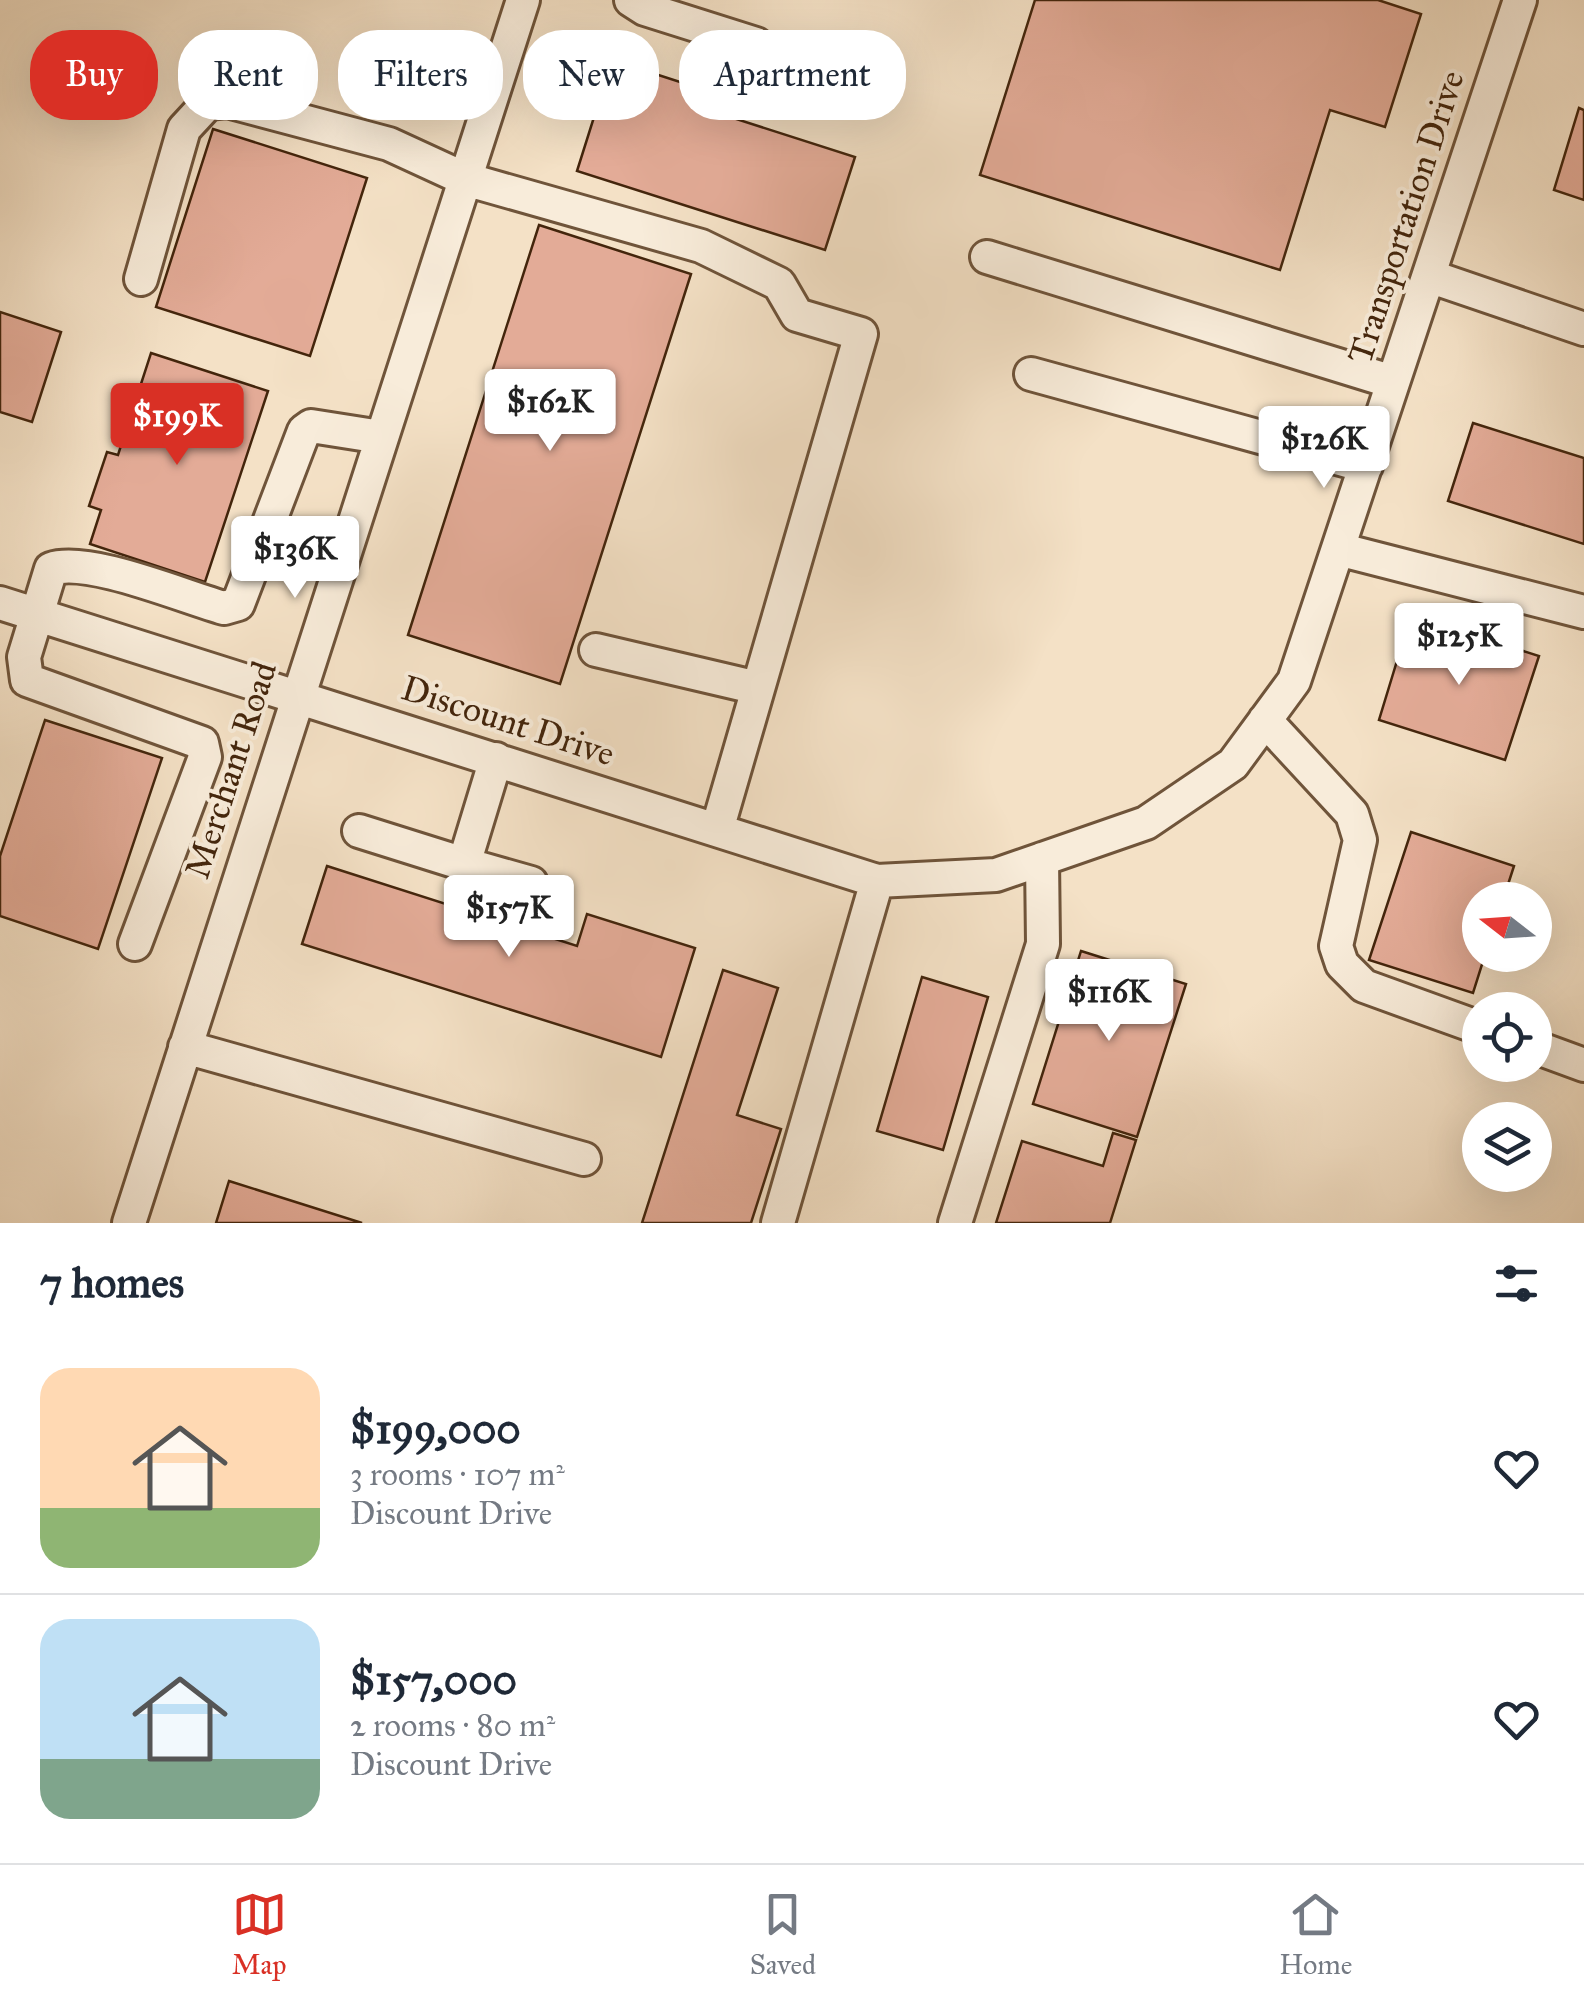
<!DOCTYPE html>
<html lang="en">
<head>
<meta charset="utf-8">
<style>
	:root { --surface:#fff; --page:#f6f6f7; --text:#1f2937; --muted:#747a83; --line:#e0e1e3; --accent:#d93025 }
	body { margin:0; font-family:"IM FELL Great Primer",serif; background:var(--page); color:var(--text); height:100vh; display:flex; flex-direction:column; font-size:38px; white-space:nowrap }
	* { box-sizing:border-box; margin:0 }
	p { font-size:32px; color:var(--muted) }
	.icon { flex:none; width:55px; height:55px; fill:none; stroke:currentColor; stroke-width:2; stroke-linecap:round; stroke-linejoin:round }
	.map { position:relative; height:1223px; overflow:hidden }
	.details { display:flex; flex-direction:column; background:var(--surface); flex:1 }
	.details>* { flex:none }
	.guide { position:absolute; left:30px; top:30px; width:1000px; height:90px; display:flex; gap:20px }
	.needle { width:65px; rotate:287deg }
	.buttons { position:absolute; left:1462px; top:882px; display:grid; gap:20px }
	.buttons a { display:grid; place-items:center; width:90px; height:90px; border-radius:50%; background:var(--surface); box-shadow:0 10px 40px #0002; font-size:50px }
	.price { position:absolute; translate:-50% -85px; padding:0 22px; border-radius:10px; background:#fff; color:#222; font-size:32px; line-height:65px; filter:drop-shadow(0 2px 5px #0008) }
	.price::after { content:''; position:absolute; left:50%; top:60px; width:30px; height:22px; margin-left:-15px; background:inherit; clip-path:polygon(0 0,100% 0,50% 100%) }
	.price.current { background:var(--accent); color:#fff }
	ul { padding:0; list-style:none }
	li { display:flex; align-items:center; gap:30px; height:250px; padding:0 40px }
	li+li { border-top:2px solid var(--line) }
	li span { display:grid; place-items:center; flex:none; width:280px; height:200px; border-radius:30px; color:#555 }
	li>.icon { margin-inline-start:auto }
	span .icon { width:120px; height:120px; fill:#fffc; stroke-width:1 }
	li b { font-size:42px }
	h2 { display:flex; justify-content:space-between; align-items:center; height:120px; padding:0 40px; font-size:42px }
	.chip { padding:0 35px; border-radius:40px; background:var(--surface); box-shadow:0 10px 40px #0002; font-size:35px; line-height:90px }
	.chip.current { background:var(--accent); color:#fff }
	.menu { display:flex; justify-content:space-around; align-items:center; height:140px; border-top:2px solid var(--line); background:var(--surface); font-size:28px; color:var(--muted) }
	.menu a { display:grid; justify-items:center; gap:5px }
	.menu .current { color:var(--accent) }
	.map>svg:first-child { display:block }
	.building { fill:#e3ab97; stroke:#43250c; stroke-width:2.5 }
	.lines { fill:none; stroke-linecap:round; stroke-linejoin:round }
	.minor-casing { stroke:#6f543a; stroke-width:38 }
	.minor { stroke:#f8ecda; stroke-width:32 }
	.labels { text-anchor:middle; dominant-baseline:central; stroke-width:8; stroke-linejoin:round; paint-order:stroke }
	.street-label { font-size:35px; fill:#43250c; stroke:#f8ecda }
</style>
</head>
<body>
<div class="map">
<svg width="1584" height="1223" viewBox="0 0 1584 1223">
	<rect width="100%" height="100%" fill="#f4e1c6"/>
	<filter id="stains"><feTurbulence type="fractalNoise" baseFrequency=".002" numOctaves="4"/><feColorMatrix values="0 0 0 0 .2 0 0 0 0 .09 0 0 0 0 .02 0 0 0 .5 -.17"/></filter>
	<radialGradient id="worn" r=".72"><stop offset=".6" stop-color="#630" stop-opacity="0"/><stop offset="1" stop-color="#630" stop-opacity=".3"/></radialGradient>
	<path class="building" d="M1035 0H1378L1421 14 1385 127 1330 110 1280 270 980 175Z
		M612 60 739 101 733 118 855 157 825 250 577 171Z
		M1579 108 1584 110V200L1554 190Z
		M213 129 367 178 310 356 156 307Z
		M539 225 691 274 560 684 408 635Z
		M0 312 61 332 32 422 0 412Z
		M151 353 268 391 205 582 90 544 101 510 89 506 107 452 118 455Z
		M1473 423 1584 458V544L1448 501Z
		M1411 615 1539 656 1505 760 1379 720Z
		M45 720 162 758 98 949 0 916V856Z
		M1411 832 1514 866 1503 900H1480V955H1485L1473 993 1369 960Z
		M327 866 577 946 587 914 695 948 661 1057 302 944Z
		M1081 951 1186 984 1137 1137 1033 1104Z
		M723 970 778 988 737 1115 781 1129 751 1223H642Z
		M922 977 988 997 943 1150 877 1131Z
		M1113 1133 1136 1140 1110 1223H996L1022 1141 1103 1166Z
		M229 1181 362 1223H216Z"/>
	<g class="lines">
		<g class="minor-casing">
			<path id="minor" d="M631 0 645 9 756 44
				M987 257 1393 382
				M1429 276 1584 329
				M141 279 184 129 208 103 227 101 389 144 465 179 701 246 779 284 797 315 861 334 717 830
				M1031 374 1366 466
				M1338 549 1584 612
				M0 603 877 881 996 875 1146 823 1233 764 1294 681 1520 0
				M596 650 758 688
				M1265 720 1352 814 1360 840 1336 946 1342 964 1364 986 1480 1028
				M359 831 464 864 496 759
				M464 864 531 883
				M135 944 205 757 202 743 27 680 24 657 51 569C88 556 184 597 224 608L238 604 304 431 311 426 381 437
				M185 1047 584 1159
				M1535 1047 1584 1065
				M129 1223 523 0
				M778 1223 877 881
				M955 1223 1043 944 1042 859"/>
		</g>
		<use href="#minor" class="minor"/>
	</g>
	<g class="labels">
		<g class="street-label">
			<text transform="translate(1406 217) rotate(-72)">Transportation Drive</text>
			<text transform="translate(508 721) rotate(18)">Discount Drive</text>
			<text transform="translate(231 770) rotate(-72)">Merchant Road</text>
		</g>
	</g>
	<rect width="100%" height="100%" filter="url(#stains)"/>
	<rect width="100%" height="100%" fill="url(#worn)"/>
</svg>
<div class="buttons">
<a><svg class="needle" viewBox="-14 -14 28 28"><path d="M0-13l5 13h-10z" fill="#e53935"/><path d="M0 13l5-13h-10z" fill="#747a83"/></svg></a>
<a><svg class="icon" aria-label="locate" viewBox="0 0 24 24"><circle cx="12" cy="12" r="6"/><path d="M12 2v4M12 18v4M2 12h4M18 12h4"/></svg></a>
<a><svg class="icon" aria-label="layers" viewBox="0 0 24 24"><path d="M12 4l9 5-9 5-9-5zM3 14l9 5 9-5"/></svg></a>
</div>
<b class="price" style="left:550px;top:454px">$162K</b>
<b class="price current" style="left:177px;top:468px">$199K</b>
<b class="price" style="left:1324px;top:491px">$126K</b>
<b class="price" style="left:295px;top:601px">$136K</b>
<b class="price" style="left:1459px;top:688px">$125K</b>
<b class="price" style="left:509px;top:960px">$157K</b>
<b class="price" style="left:1109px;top:1044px">$116K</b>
<div class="guide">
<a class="chip current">Buy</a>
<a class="chip">Rent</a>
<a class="chip">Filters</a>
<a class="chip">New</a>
<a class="chip">Apartment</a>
</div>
</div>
<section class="details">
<h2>7 homes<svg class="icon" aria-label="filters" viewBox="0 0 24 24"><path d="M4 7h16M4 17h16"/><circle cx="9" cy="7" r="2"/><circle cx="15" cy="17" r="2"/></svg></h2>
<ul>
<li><span style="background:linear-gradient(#ffd9b3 70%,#8fb573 0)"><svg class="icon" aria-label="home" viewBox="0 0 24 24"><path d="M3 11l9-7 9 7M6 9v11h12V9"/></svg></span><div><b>$199,000</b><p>3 rooms · 107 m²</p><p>Discount Drive</p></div><svg class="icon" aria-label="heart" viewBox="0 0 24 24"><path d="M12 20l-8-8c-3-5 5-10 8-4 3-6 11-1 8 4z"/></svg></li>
<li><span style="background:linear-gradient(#bfe0f5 70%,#7fa58c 0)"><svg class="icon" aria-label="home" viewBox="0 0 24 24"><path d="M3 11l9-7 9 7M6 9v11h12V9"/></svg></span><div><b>$157,000</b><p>2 rooms · 80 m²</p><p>Discount Drive</p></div><svg class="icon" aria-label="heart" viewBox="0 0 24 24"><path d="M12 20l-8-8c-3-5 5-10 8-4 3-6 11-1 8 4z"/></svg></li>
</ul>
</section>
<nav class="menu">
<a class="current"><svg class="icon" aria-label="map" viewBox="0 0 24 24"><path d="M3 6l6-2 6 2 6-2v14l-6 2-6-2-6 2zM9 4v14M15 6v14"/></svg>Map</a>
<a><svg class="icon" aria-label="saved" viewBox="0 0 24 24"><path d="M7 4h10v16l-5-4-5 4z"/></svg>Saved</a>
<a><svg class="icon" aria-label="home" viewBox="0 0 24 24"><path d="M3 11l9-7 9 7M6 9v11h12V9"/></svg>Home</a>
</nav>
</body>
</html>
